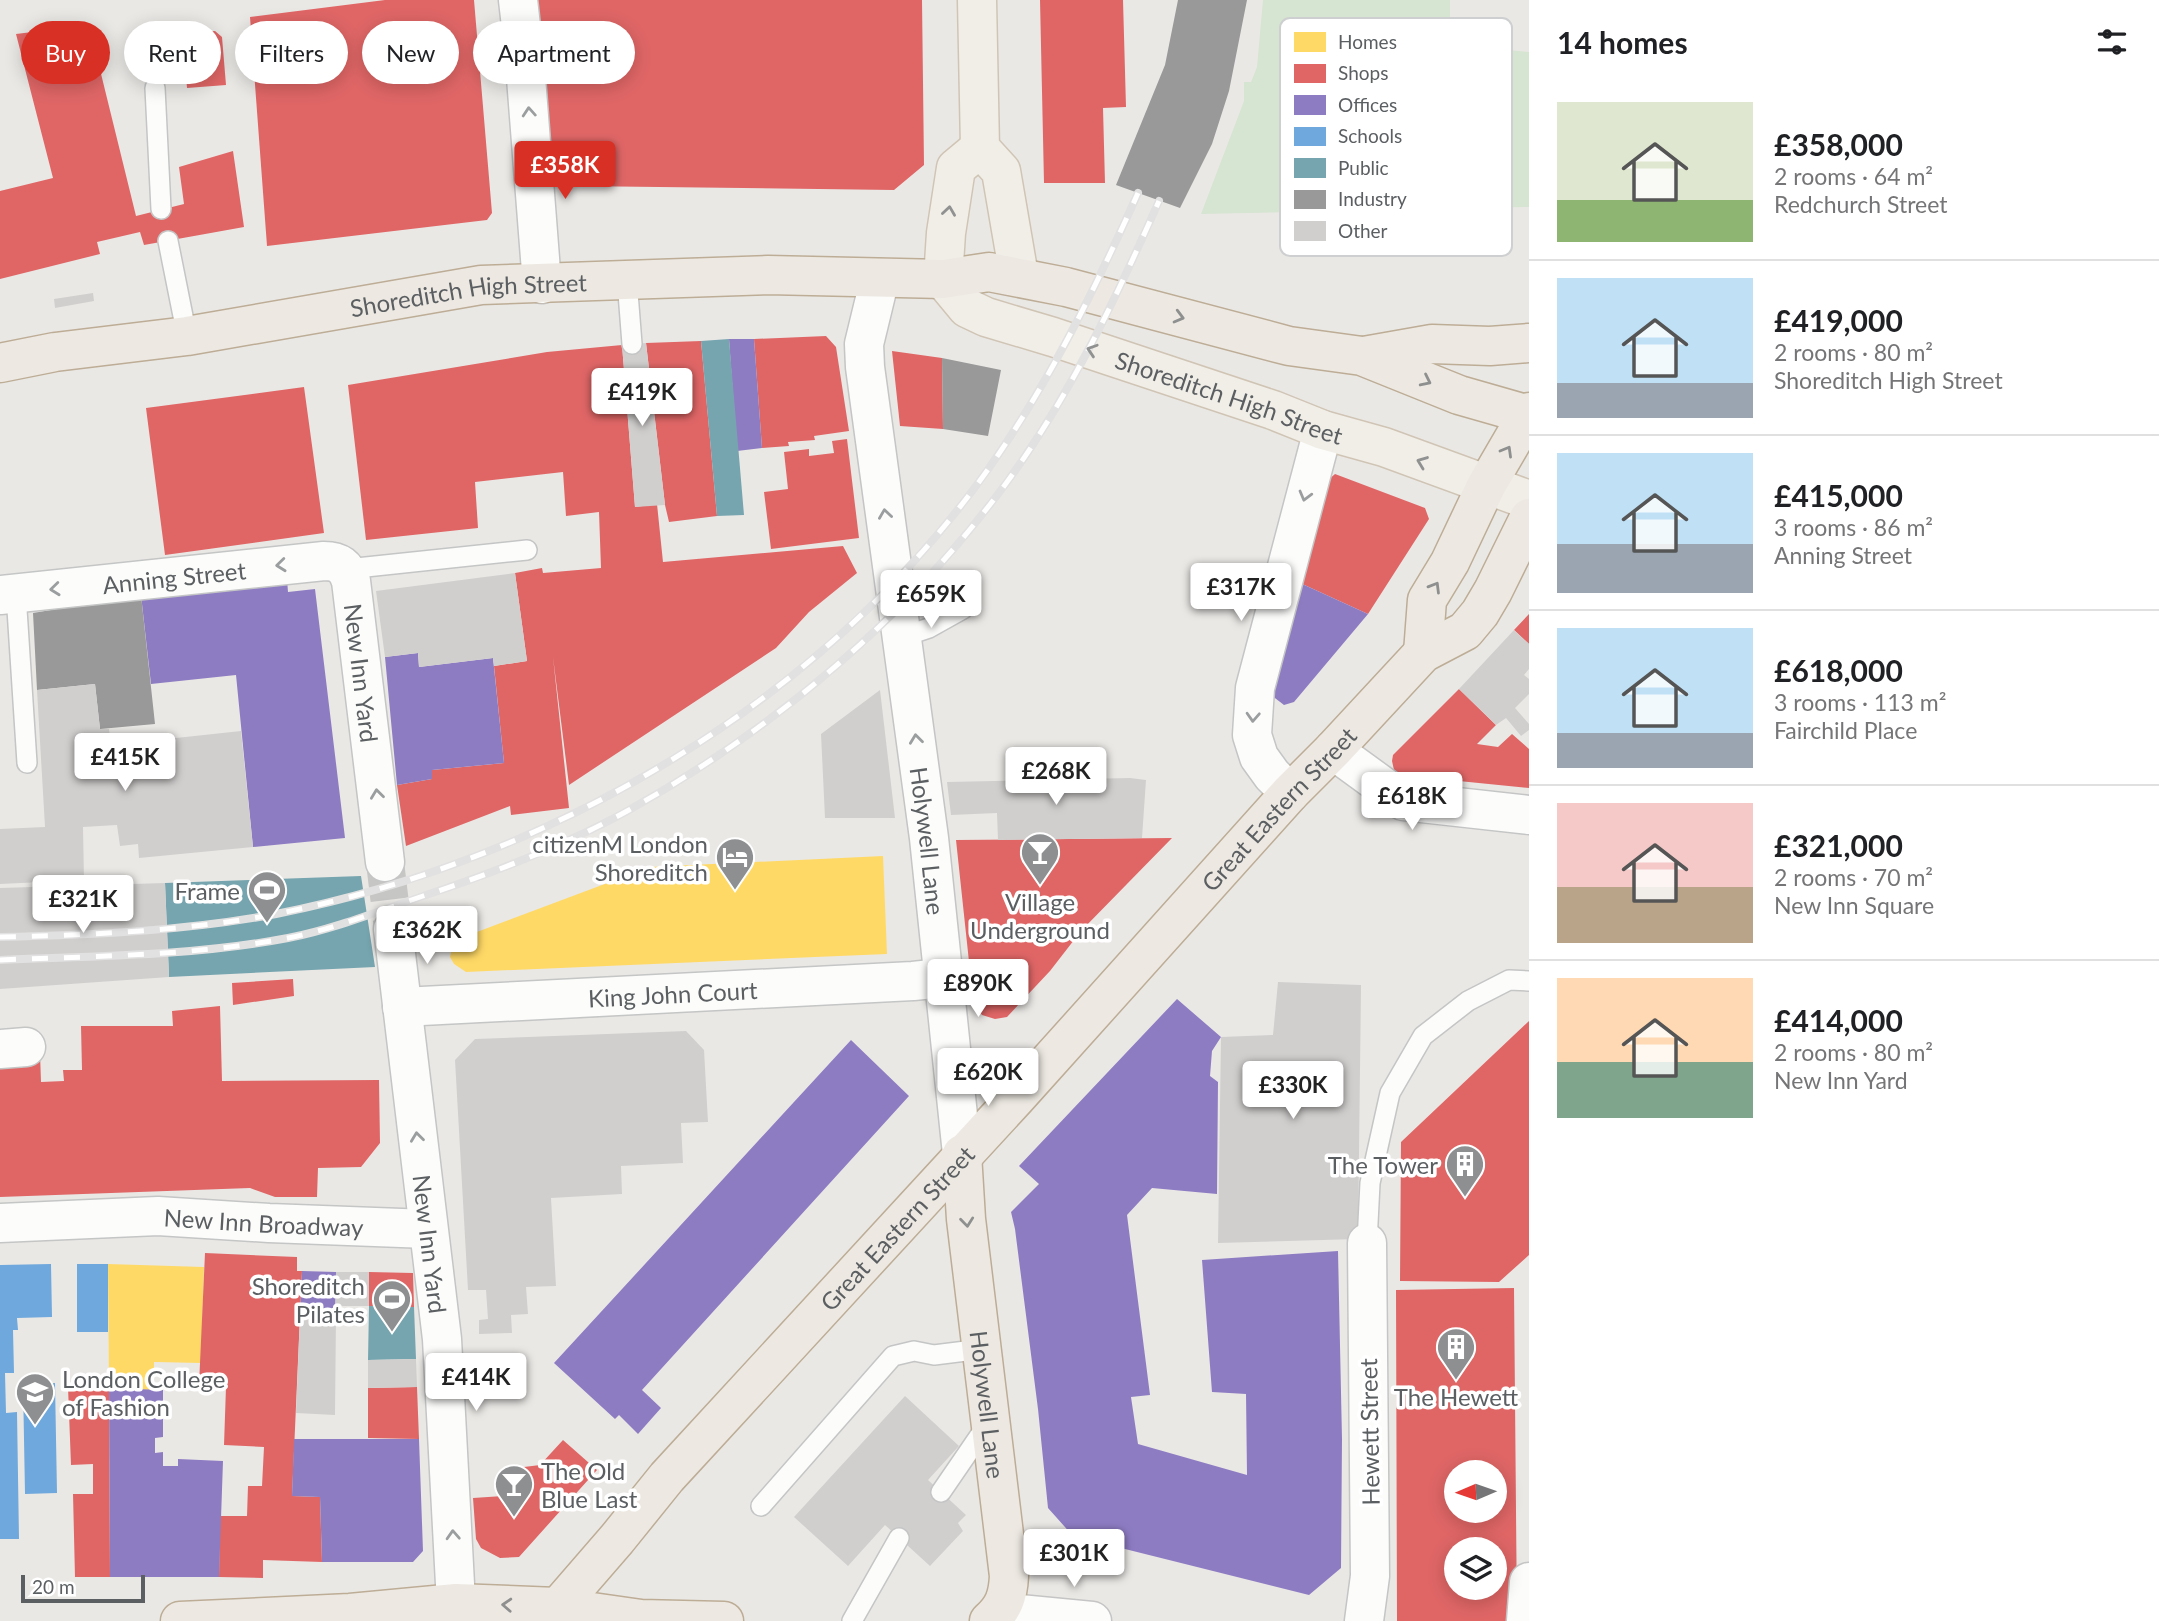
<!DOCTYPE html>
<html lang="en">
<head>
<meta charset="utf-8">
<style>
	:root { --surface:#fff; --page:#f2f2f2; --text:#202124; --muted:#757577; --line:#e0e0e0; --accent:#d93025 }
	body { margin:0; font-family:Lato,sans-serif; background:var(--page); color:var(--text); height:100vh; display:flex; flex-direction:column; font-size:26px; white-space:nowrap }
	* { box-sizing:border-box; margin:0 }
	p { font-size:23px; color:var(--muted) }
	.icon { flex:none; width:38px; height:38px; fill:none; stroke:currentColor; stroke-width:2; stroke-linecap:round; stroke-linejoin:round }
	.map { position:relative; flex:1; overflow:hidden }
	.drawer { display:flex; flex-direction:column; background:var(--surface); width:630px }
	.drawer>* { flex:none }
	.banner { position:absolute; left:21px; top:21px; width:665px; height:63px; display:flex; gap:14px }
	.needle { width:46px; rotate:268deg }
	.fabs { position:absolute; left:1444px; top:1460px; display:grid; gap:14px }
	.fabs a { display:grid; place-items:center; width:63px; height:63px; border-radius:50%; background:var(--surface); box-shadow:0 4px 18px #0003; font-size:35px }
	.scale { position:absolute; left:21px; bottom:18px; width:124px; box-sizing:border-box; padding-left:7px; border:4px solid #5b5f62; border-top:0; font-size:19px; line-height:24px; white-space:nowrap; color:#5b5f62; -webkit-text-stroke:5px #fff; paint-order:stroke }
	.price { position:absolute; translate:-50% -60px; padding:0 16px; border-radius:7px; background:#fff; color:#222; font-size:23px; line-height:46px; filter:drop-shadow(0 2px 4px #0008) }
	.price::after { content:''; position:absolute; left:50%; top:42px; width:21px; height:16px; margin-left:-10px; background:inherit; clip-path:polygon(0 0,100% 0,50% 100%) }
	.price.active { background:var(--accent); color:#fff }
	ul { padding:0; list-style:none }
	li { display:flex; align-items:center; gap:21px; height:175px; padding:0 28px }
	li+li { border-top:2px solid var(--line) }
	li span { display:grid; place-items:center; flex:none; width:196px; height:140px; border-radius:0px; color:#555 }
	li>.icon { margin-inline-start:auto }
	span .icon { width:84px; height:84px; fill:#fffc; stroke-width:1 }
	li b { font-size:30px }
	h2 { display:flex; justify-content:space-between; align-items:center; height:84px; padding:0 28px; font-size:30px }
	.chip { padding:0 24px; border-radius:32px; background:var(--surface); box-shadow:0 4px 18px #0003; font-size:24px; line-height:63px }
	.chip.active { background:var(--accent); color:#fff }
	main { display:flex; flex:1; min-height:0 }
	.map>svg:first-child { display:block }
	.green { fill:#d6e4d2 }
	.homes { fill:#ffd966 }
	.shops { fill:#e06666; fill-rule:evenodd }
	.offices { fill:#8e7cc3 }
	.schools { fill:#6fa8dc }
	.public { fill:#76a5af }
	.industry { fill:#999 }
	.building { fill:#d1cfce }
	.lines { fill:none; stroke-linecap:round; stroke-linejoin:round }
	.street-tunnel { stroke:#c6c6c4; stroke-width:38; stroke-dasharray:38 19; stroke-linecap:butt }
	.lane-casing { stroke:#c4c5c5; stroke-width:22 }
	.street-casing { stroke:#c4c5c5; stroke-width:41 }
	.secondary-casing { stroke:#c4c5c4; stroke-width:41 }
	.primary-casing { stroke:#d0c5b5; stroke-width:41 }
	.highway-casing { stroke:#bdad96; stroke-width:41 }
	.lane { stroke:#fcfcfb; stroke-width:19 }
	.street { stroke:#fcfcfb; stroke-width:38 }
	.secondary { stroke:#fcfcfb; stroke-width:38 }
	.primary { stroke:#f1eee8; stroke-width:38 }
	.highway { stroke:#ede9e2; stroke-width:38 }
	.rail-casing { stroke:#e2e1e1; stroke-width:8 }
	.rail { stroke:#fff; stroke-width:5; stroke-dasharray:16; stroke-linecap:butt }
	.oneway { stroke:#9b9e9f }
	.oneway2 { stroke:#909191 }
	.oneway3 { stroke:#8e8f8f }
	.labels { text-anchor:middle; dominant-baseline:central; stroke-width:7; stroke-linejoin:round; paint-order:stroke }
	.street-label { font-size:24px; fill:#5b5f62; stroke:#fff }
	.poi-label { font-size:24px; fill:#5b5f62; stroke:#fff; text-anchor:end }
	.key { fill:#fff; stroke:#cecfd0; stroke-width:2 }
	.key-label { font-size:19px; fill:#5b5f62 }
</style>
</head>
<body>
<main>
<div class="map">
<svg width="1529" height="1621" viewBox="0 0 1529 1621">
	<rect width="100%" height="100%" fill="#eae8e5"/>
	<path class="green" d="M1263 0H1450V44L1529 52V207L1201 214 1244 101V82H1251L1257 67Z"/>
	<path class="homes" d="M883 856 887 954 466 972 454 964 450 957 453 944 461 938 650 867Z
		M108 1264 204 1267 201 1363 154 1362V1390L109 1388Z"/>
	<path class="shops" d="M385 0H474L492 213 487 220 267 246 250 17Z
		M530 0H922L924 165 894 190 575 186 547 156Z
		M1040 0H1123L1126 107 1103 108 1105 183H1044Z
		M89 25 136 216 184 204 179 167 233 151 244 227 144 245 140 232 97 242 100 254 0 279V191L53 178 16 34Z
		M215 31 222 37 226 85 187 88 185 63 167 64 165 35Z
		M826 336 836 347 849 431 814 436 815 440 788 442 789 446 762 448 754 339Z
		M701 341 717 516 669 522 665 505 646 343Z
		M622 345 635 507 657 504 663 562 843 546 857 573 809 612 776 648 569 785 553 657 569 808 511 815 510 806 406 846 397 785 432 779V770L504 763 494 666 527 661 515 573 542 568 543 573 601 568 599 512 566 516 563 472 475 482 478 528 366 540 348 385 547 352Z
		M892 351 942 358 943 429 900 426Z
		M304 387 324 533 165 555 146 408Z
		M847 439 859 538 771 549 764 492 788 489 784 452 809 449V456L834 453 832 441Z
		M1335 474 1425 508 1429 519 1368 614 1300 583 1327 481Z
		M1529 614V644L1514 630Z
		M1459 689 1496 725 1477 744 1498 747 1512 734 1529 749V788L1399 775 1394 770 1392 761 1393 755Z
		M1172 838 1081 931 1050 971 1007 1017 995 1019 982 1015 977 1008 970 971 956 840Z
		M293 979 294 996 233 1005 232 983Z
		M220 1006 222 1081 379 1080 380 1143 361 1167 318 1168 317 1197H275L250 1188 0 1197V1066L40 1053 41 1082 64 1081 63 1070H82L81 1026H173L172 1011Z
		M1529 1021V1255L1499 1282 1400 1281 1401 1142Z
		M205 1253 297 1257V1271H302L292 1496 320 1497 322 1562 263 1560V1578L219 1577 220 1516H247L248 1486H262L264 1447 224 1445 226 1387 199 1385Z
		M369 1272 413 1273 414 1307 369 1306Z
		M1514 1288 1517 1621H1397L1396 1290ZM1456 1472H1494V1510H1456ZM1456 1549H1494V1587H1456Z
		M68 1387 109 1388 110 1577H75L73 1494H93V1464L71 1465Z
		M417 1387 419 1439 368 1438V1388Z
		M563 1440 597 1470 519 1557 500 1558 481 1548 476 1539 473 1498 503 1496 501 1470 540 1465Z"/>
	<path class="offices" d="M729 339H754L762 448 737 451Z
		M287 579 288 592 315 589 345 838 253 847 236 675 151 684 141 595Z
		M1300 583 1368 614 1294 702 1284 705 1271 695Z
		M418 653 419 667 493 658 504 763 432 770V779L397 785 385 657Z
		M1177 999 1221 1037 1212 1051 1210 1076 1218 1082 1217 1194 1152 1188 1127 1215 1150 1395 1131 1397 1138 1444 1247 1475 1246 1394 1212 1392 1202 1260 1338 1251 1342 1439 1341 1568 1309 1595 1073 1536 1048 1508 1038 1409 1015 1229 1011 1212 1039 1184 1019 1166Z
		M851 1040 909 1096 642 1390 661 1408 638 1434 619 1415 615 1419 554 1363Z
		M302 1271 336 1272V1316L300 1315Z
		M109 1388 163 1390V1437L155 1438V1453L163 1452V1466H178V1459L223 1461 219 1577H110Z
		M294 1439H419L423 1551 413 1562H322L320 1497 292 1496Z"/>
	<path class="schools" d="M51 1264 52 1317 17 1318 18 1330H13L14 1373H5L6 1413 17 1412 19 1539H0V1265Z
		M77 1264H108V1332H77Z
		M55 1383 57 1493 25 1494 23 1384Z"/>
	<path class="public" d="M729 339 744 515 717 516 701 341Z
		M361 876 375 967 169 977 165 883Z
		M369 1306 414 1307 416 1359 368 1360Z"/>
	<path class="industry" d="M1178 0H1247L1229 91 1212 144 1180 208 1116 185 1165 65Z
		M942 358 1001 370 988 436 943 429Z
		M141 595 155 724 100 729 95 684 37 690 33 613Z"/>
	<path class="building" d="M93 293 94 301 55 308 54 299Z
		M646 343 665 505 635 507 622 345Z
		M515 573 527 661 494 666 493 658 419 667 418 653 385 657 376 591Z
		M1514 630 1529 644V669L1524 675 1529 679V694L1515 708 1529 724V730L1521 736 1506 718 1496 725 1459 689Z
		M95 684 100 729H109L111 745 241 731 253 847 139 858 138 844 120 846 117 825 83 827 84 880 0 884V829L45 827 37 690Z
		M880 690 895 818H825L821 734Z
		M1130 778 1146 780 1142 838 998 840 997 813 951 815 947 782Z
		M165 883 169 977 0 989V888Z
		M1278 982 1361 985 1358 1239 1218 1243 1221 1037 1273 1035Z
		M686 1031 704 1050 708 1122 681 1123 683 1163 621 1166 622 1194 551 1198 556 1286 526 1287 528 1314 511 1315 512 1333 479 1334V1320L488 1319 486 1290H468L455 1060 475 1039Z
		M336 1272H369V1306H335Z
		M300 1315 336 1316 335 1415 296 1413Z
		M416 1359 417 1387 368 1388V1360Z
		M905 1396 959 1446 928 1480 966 1515 958 1523 963 1531 930 1566 885 1525 848 1566 794 1517Z"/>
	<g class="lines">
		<path class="street-tunnel" d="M385 862 393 929"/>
		<g class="lane-casing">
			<path id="lane" d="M155 88 161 209
				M168 241 187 336
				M627 280 632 344
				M347 569 527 550
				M16 594 27 763
				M902 637 929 628 963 609
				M1367 1243 1370 1183 1390 1093 1423 1036 1468 1001 1509 980 1529 981
				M941 1492 989 1422
				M761 1506 893 1356 914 1351 934 1355 982 1349
				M852 1621 899 1538"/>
		</g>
		<g class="street-casing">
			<g id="street">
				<path d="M518 0 524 52 542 284"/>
				<path id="s1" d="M0 595 324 561C339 561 346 566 351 581L385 862"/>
				<path d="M1333 750 1403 801 1529 815"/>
				<path d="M1290 793 1272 775 1259 757 1252 735 1255 688 1323 430"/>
				<path id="s2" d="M393 929 442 1339 456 1603"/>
				<path id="s3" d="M402 1007 913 981 942 978"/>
				<path d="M0 1049 26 1047"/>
				<path id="s4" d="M0 1223 158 1216 269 1223 428 1229"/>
				<path d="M1364 1621 1370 1576 1367 1243"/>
				<path d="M1526 1621 1529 1582"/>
			</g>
		</g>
		<g class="secondary-casing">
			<g id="secondary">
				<path id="s5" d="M880 278 864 344 865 367 929 838 962 1154"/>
				<path d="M999 1612 1092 1621"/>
			</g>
		</g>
		<g class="primary-casing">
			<g id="primary">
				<path d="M977 0 980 148 1001 171 1019 276"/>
				<path id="s6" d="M980 148 956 168 946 233 943 279 967 308 986 317 1053 337 1273 410 1323 430 1384 447 1529 500"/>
			</g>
		</g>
		<g class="highway-casing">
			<g id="highway">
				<path d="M1364 356 1432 344 1490 346 1529 343"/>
				<path id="s7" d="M0 363 55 352 187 336 481 285 768 275 943 279 989 272 1066 287 1289 346 1362 356 1459 395 1529 415"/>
				<path d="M1423 653 1427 600 1450 562 1486 486 1529 412"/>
				<path id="s8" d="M962 1154 966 1219 1009 1576C1008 1596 1004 1608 989 1621"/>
				<path d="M180 1621 350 1613 456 1603 557 1607 641 1619 724 1621"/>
				<path id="s9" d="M546 1621 617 1539 667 1477 1016 1098 1290 793 1333 750 1423 653 1465 631 1480 613 1493 591 1529 518"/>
			</g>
		</g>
		<use href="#lane" class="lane"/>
		<use href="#street" class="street"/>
		<use href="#secondary" class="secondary"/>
		<use href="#primary" class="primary"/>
		<use href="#highway" class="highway"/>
		<g class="rail-casing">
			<path id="rail" d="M0 937C91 935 186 931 276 914 554 859 823 702 989 468 1049 383 1095 289 1138 193
				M0 960C96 956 193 956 288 938 334 929 379 911 423 896 493 873 564 846 629 810 776 728 907 618 1007 482 1070 396 1116 298 1159 201"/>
		</g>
		<use href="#rail" class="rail"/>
	</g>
	<defs><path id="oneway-chevron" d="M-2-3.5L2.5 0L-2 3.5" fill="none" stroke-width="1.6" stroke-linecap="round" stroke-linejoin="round" transform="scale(1.75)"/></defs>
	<g class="oneway">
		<use href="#oneway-chevron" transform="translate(529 112) rotate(-94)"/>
		<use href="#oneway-chevron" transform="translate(1305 496) rotate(105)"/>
		<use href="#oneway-chevron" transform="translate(885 514) rotate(-98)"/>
		<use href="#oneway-chevron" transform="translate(281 565) rotate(174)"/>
		<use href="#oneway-chevron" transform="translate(55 589) rotate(174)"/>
		<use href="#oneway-chevron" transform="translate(1253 717) rotate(93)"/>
		<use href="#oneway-chevron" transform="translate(916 739) rotate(-97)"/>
		<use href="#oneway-chevron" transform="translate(377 794) rotate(-97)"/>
		<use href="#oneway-chevron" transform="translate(417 1137) rotate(-97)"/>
		<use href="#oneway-chevron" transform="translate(453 1535) rotate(-93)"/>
	</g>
	<g class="oneway2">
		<use href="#oneway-chevron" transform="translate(949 211) rotate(-82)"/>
		<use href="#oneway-chevron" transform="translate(1092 350) rotate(-162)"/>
		<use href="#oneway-chevron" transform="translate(1422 462) rotate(-159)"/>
	</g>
	<g class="oneway3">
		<use href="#oneway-chevron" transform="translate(1179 317) rotate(15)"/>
		<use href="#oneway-chevron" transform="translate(1426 381) rotate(26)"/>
		<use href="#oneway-chevron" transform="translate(1507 451) rotate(-60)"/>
		<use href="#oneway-chevron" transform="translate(1435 587) rotate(-59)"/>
		<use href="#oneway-chevron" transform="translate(967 1222) rotate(84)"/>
		<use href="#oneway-chevron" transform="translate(507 1605) rotate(-177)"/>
	</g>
	<defs>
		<g id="bar-pin" transform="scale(2.0125)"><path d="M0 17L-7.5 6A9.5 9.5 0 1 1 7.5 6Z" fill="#8d8f90" stroke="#fff"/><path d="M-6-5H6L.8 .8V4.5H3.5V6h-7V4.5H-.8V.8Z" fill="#fff"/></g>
		<g id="hotel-pin" transform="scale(2.0125)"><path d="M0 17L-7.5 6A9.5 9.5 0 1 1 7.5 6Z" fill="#8d8f90" stroke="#fff"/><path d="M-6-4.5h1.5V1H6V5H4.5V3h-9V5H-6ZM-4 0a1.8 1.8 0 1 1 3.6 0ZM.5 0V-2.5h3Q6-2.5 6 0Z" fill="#fff"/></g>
		<g id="stadium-pin" transform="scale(2.0125)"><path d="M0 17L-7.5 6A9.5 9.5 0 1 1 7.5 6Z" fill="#8d8f90" stroke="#fff"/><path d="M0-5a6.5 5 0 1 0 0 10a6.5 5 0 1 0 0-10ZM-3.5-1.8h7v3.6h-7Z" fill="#fff"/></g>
		<g id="building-pin" transform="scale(2.0125)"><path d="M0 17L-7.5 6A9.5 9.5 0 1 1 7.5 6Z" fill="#8d8f90" stroke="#fff"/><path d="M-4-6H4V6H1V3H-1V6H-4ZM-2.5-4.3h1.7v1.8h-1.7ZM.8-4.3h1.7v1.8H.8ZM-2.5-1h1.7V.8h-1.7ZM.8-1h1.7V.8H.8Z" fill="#fff"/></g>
		<g id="university-pin" transform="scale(2.0125)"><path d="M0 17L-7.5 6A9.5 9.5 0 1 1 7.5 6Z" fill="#8d8f90" stroke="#fff"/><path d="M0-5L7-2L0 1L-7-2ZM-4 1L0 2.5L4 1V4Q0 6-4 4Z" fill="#fff"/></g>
	</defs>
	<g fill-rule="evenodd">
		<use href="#bar-pin" x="1040" y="852"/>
		<use href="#hotel-pin" x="735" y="857"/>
		<use href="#stadium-pin" x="267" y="890"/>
		<use href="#building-pin" x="1465" y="1164"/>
		<use href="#stadium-pin" x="392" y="1299"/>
		<use href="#building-pin" x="1456" y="1347"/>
		<use href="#university-pin" x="35" y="1392"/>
		<use href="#bar-pin" x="514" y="1484"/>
	</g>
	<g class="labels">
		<g class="street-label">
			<text stroke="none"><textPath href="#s7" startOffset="474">Shoreditch High Street</textPath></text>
			<text stroke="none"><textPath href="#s6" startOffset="458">Shoreditch High Street</textPath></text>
			<text stroke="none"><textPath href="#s1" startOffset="175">Anning Street</textPath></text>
			<text stroke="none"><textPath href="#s1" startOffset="455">New Inn Yard</textPath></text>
			<text stroke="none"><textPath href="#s9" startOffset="1094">Great Eastern Street</textPath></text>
			<text stroke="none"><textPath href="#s5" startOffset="569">Holywell Lane</textPath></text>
			<text stroke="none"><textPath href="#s3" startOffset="271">King John Court</textPath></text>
			<text stroke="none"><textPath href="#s4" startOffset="264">New Inn Broadway</textPath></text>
			<text stroke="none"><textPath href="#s9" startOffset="527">Great Eastern Street</textPath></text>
			<text stroke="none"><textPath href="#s2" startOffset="317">New Inn Yard</textPath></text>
			<text stroke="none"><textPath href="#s8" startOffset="252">Holywell Lane</textPath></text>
			<text transform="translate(1369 1432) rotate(-91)">Hewett Street</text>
		</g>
		<g class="poi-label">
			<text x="708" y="843">citizenM London<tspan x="708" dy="28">Shoreditch</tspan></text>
			<text x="240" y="890">Frame</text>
			<text x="1040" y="901" text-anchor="middle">Village<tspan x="1040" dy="28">Underground</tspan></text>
			<text x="1438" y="1164">The Tower</text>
			<text x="365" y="1285">Shoreditch<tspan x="365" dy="28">Pilates</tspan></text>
			<text x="62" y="1378" text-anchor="start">London College<tspan x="62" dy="28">of Fashion</tspan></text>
			<text x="1456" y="1396" text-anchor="middle">The Hewett</text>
			<text x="541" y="1470" text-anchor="start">The Old<tspan x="541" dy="28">Blue Last</tspan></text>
		</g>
	</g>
	<rect x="1280" y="18" width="232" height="238" rx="10" class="key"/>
	<rect x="1294" y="32" width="32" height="20" fill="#ffd966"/>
	<rect x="1294" y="64" width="32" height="19" fill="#e06666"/>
	<rect x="1294" y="95" width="32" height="20" fill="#8e7cc3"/>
	<rect x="1294" y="127" width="32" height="19" fill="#6fa8dc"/>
	<rect x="1294" y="158" width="32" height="20" fill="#76a5af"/>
	<rect x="1294" y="190" width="32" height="19" fill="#999"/>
	<rect x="1294" y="221" width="32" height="20" fill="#d1cfce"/>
	<g class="key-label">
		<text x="1338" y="49">Homes</text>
		<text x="1338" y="80">Shops</text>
		<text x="1338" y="112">Offices</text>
		<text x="1338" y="143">Schools</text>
		<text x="1338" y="175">Public</text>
		<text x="1338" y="206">Industry</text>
		<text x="1338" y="238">Other</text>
	</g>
</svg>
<div class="fabs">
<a><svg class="needle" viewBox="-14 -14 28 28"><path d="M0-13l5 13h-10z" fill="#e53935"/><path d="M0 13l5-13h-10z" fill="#757577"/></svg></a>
<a><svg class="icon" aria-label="layers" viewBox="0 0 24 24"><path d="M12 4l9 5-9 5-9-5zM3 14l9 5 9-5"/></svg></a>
</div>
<div class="scale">20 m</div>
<b class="price active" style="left:565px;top:201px">£358K</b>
<b class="price" style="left:642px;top:428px">£419K</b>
<b class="price" style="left:1241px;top:623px">£317K</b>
<b class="price" style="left:931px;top:630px">£659K</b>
<b class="price" style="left:125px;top:793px">£415K</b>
<b class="price" style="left:1056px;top:807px">£268K</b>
<b class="price" style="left:1412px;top:832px">£618K</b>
<b class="price" style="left:83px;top:935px">£321K</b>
<b class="price" style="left:427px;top:966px">£362K</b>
<b class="price" style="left:978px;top:1019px">£890K</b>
<b class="price" style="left:988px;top:1108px">£620K</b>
<b class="price" style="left:1293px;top:1121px">£330K</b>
<b class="price" style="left:476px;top:1413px">£414K</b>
<b class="price" style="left:1074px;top:1589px">£301K</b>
<div class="banner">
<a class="chip active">Buy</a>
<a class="chip">Rent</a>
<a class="chip">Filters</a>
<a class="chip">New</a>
<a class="chip">Apartment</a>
</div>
</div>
<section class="drawer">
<h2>14 homes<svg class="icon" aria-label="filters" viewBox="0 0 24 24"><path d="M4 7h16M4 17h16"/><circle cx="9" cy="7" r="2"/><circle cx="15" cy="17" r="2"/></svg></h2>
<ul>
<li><span style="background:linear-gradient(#dfe7d0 70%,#8fb573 0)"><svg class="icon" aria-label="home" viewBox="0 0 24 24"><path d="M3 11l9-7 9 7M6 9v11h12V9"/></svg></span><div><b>£358,000</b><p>2 rooms · 64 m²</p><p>Redchurch Street</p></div></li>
<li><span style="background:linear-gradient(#bfe0f5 75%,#9aa5b1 0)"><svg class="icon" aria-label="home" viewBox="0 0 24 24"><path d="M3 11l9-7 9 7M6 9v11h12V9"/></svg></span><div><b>£419,000</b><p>2 rooms · 80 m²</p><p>Shoreditch High Street</p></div></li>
<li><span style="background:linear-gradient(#bfe0f5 65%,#9aa5b1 0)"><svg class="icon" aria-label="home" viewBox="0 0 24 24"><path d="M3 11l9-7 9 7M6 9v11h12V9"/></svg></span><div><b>£415,000</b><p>3 rooms · 86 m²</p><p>Anning Street</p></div></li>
<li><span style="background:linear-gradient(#bfe0f5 75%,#9aa5b1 0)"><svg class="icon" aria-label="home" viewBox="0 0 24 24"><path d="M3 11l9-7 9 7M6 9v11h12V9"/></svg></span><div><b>£618,000</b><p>3 rooms · 113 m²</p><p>Fairchild Place</p></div></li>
<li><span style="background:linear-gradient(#f6c9c9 60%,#b9a48a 0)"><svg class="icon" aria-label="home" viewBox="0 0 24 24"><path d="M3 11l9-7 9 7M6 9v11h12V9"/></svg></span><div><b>£321,000</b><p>2 rooms · 70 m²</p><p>New Inn Square</p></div></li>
<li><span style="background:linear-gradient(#ffd9b3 60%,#7fa58c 0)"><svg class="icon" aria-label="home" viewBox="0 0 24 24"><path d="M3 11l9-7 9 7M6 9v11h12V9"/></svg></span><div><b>£414,000</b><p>2 rooms · 80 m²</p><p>New Inn Yard</p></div></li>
</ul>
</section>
</main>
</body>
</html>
